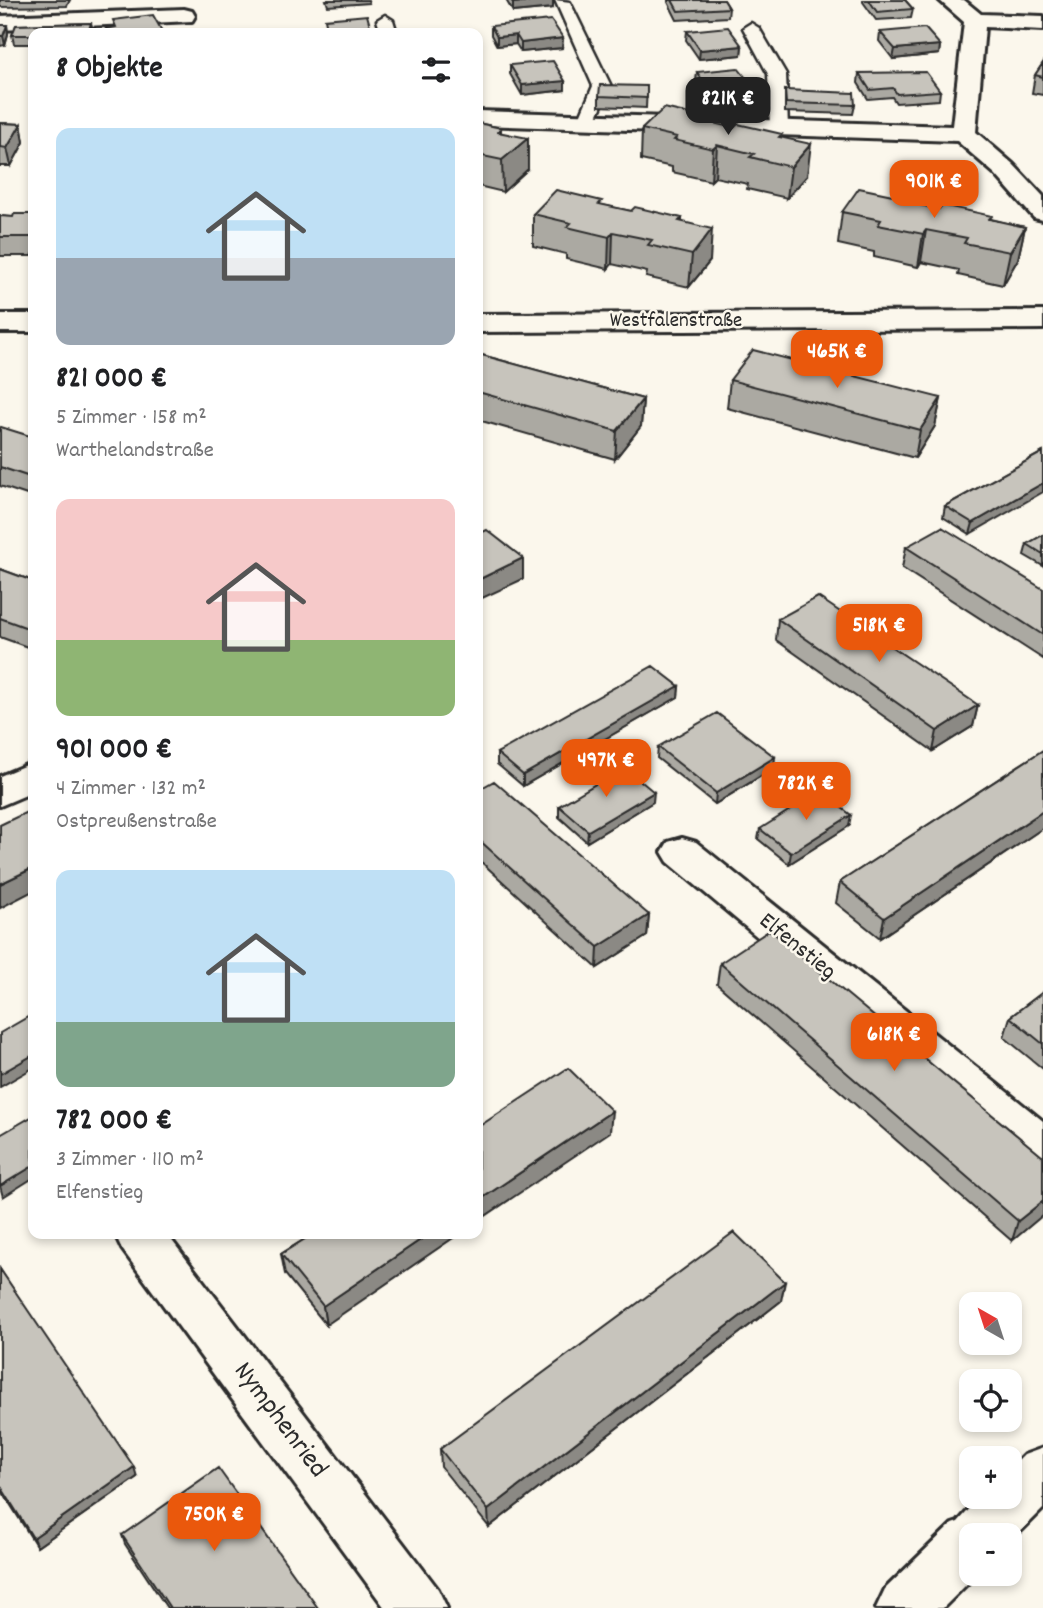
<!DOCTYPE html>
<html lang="de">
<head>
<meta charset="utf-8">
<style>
	:root { --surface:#fff; --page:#f2f2f2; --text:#202124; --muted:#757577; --accent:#ea580c }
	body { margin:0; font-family:Dekko,sans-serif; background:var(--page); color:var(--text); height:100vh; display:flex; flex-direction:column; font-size:26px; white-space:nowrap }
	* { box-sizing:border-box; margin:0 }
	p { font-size:23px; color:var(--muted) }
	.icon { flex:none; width:38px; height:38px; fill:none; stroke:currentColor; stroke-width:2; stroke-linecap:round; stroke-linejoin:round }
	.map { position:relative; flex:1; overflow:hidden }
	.sheet { position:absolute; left:28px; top:28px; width:455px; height:1211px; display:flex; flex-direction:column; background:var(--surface); border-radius:14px; box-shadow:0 4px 10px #0003 }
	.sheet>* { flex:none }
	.needle { width:46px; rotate:321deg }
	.tools { position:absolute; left:959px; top:1292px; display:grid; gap:14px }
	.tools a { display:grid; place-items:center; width:63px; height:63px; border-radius:14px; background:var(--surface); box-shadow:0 4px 10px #0003; font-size:35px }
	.price { position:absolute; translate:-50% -60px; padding:0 16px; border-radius:14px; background:var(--accent); color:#fff; font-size:23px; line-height:46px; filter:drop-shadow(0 2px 4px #0008) }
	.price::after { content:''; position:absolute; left:50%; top:42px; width:21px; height:16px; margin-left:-10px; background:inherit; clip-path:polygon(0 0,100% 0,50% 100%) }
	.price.active { background:#222; color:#fff }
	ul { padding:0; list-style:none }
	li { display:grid; align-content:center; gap:14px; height:371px; padding:0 28px }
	li span { display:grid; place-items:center; height:217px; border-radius:14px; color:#555 }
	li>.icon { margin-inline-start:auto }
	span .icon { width:126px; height:126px; fill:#fffc; stroke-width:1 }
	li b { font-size:30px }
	h2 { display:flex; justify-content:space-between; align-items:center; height:84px; padding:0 28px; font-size:30px }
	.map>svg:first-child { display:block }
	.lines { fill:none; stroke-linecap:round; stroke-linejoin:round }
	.service-casing { stroke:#2b2b2b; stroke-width:5 }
	.minor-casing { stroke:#2b2b2b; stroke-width:6 }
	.tertiary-casing { stroke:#2b2b2b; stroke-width:6 }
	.service { fill:#fbf7ec; fill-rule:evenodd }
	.minor { fill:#fbf7ec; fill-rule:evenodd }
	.tertiary { fill:#fbf7ec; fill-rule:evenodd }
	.wall { fill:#aba9a2; stroke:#2b2b2b; stroke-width:2 }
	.shaded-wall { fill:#8b8984; stroke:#2b2b2b; stroke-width:2 }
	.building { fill:#c7c4bc; stroke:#2b2b2b; stroke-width:2 }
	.labels { text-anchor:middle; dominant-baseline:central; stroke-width:5; stroke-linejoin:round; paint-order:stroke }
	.far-street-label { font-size:21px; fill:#2b2b2b; stroke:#fbf7ec }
	.street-label { font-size:24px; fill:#2b2b2b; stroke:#fbf7ec }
	.near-street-label { font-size:28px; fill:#2b2b2b; stroke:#fbf7ec }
</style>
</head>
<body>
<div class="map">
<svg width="1043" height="1608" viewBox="0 0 1043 1608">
	<rect width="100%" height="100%" fill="#fbf7ec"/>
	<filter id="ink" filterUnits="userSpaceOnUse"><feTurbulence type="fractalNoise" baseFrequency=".0143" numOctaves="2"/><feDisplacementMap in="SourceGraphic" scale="14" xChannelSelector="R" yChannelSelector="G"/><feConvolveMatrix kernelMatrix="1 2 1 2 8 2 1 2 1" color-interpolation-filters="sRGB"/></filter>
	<g filter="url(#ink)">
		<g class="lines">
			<g class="service-casing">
				<path id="service" d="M555 0 570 2 611 86 593 125 587 126 578 121 593 86Z
					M385 15 393 20 397 33H381L377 20Z
					M751 23 759 28 786 74 788 128 785 132 779 133 770 128 768 74 743 28Z"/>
			</g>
			<g class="minor-casing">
				<path id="minor" d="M939 0H964L981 14 1043 16V30L985 27 976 132 1013 164 1043 196V220L1034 218 995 174 957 141 478 125V111L952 126 964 22Z
					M184 9 192 11 195 16 192 21 0 30V16Z
					M33 762V792L0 806V776Z
					M682 838 696 842 1043 1121V1167L1027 1162 668 862 662 852 668 842Z
					M115 1234H167L438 1589 447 1608H385L122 1249Z
					M1043 1448V1509L1010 1542V1535H971V1573H978L943 1608H876L885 1589 952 1524 958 1522 981 1496H1010V1469L1024 1455Z"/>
			</g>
			<g class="tertiary-casing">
				<path id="tertiary" d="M1043 311V329L478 332V314Z
					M0 314H33V332H0Z"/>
			</g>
			<use href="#service" class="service"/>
			<use href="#minor" class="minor"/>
			<use href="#tertiary" class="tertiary"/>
		</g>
		<path class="wall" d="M0 0H70L67 6 0 7Z
			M326 0H368L369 3 328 6Z
			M506 0H553V8L513 12Z
			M668 0H724L729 8 728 17 677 20 668 2Z
			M863 0H905L913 9 911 18 876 20 863 2Z
			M91 23 93 33H33V44H14L12 35 16 25Z
			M0 25H7L8 34 5 45 0 46Z
			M491 26 563 38 562 48 521 52 516 44 497 46 491 35Z
			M687 31 742 46 741 55 699 59 686 40Z
			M880 32 940 45 939 54 893 59 879 41Z
			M1043 63V95L1032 93 1035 75Z
			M510 65 565 81V90L522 95 510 74Z
			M697 72 754 88 753 97 710 102 696 81Z
			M859 73 940 91 939 100 896 103 892 97 868 99 858 83Z
			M647 86 646 108 599 106V96Z
			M785 90 855 105 853 114 785 112Z
			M707 122 782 138 807 176 787 198 747 189 748 184 715 177 711 181 672 172V167L641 160 642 129Z
			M0 123 21 124 24 142 11 166H0Z
			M478 123 501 128V132L528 169 503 192 478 186Z
			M602 205 631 211 682 218V222L710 261 689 287 646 277 647 272 612 264 608 269 566 259V254L533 246V214Z
			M842 212 991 219 1025 227 1018 259 1003 285 958 275 959 270 921 262 918 267 874 257V252L838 244Z
			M33 214V256H0V216L13 217Z
			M478 354 643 399 641 426 615 459 478 420Z
			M730 380 941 398 935 426 915 458 727 408Z
			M0 428 33 437V497L0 486Z
			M1043 452 970 534 943 517 945 506Z
			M1043 535V566L1024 555 1027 544Z
			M906 547 1043 589V659L902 568Z
			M0 569 33 581V649L0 637Z
			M778 619 978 705 973 726 933 751 776 640Z
			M679 686 678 697 523 786 497 764V753Z
			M658 747 774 768 715 804 657 758Z
			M1043 750V828L880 938 836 903 840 882Z
			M478 790 649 915 647 936 597 968 478 859Z
			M653 802 587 842 559 817V806Z
			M849 826 789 864 758 839 760 829Z
			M720 963 1043 1157 1012 1241 717 984Z
			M1043 992V1069L1004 1037 1010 1017Z
			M313 1234 326 1325 285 1274 281 1254Z
			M0 1269 137 1477 37 1547 0 1488Z
			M781 1301 489 1527 441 1467 440 1449Z
			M122 1535 318 1608H167L125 1544Z"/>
		<path class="shaded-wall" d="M541 0H553V8L513 12V3Z
			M91 23 93 33H88Z
			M7 25 8 34 5 45 3 36Z
			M516 35V44L497 46V37Z
			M563 38 562 48 521 52V43Z
			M940 45 939 54 893 59 895 49Z
			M742 46 741 55 699 59 700 50Z
			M565 81V90L522 95V85Z
			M754 88 753 97 710 102 711 93Z
			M21 124 24 142 11 166 7 148Z
			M528 138V169L503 192 502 160Z
			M811 144 807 176 787 198 791 167Z
			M717 145 715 177 711 181 713 149Z
			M1025 227 1018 259 1003 285 1010 252Z
			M712 229 710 261 689 287 692 255Z
			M926 230 921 262 918 267 923 234Z
			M613 232 612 264 608 269 609 237Z
			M941 398 935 426 915 458 920 430Z
			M643 399 641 426 615 459 617 431Z
			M1043 483V492L970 534 973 523Z
			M523 558V579L478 600V580Z
			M679 686 678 697 523 786V775Z
			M978 705 973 726 933 751 937 731Z
			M775 757 774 768 715 804 716 793Z
			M654 792 653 802 587 842 588 831Z
			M1043 811V828L880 938 884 918Z
			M851 815 849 826 789 864 791 853Z
			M33 868V891L0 908V884Z
			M649 915 647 936 597 968 598 947Z
			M33 1055V1068L0 1087V1074Z
			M612 1111 610 1132 478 1221V1201Z
			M33 1166V1178L3 1197 0 1186Z
			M1043 1201V1215L1012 1241 1018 1221Z
			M429 1234H459L326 1325 323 1306Z
			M785 1282 781 1301 489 1527 488 1510Z
			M134 1467 137 1477 37 1547 33 1538Z"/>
		<path class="building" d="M511 0H541L513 3Z
			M672 0H724L729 8 678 11Z
			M869 0H905L913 9 877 12Z
			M153 15 163 33H109L106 29 116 27 113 20Z
			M367 15 372 33H328L325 19Z
			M551 20 563 38 521 43 516 35 497 37 491 26Z
			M91 23 88 33H33V35H12L16 25Z
			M0 25H7L3 36H0Z
			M728 27 742 46 700 50 687 31Z
			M925 28 940 45 895 49 880 32Z
			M553 61 565 81 522 85 510 65Z
			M1043 63V77L1035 75Z
			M738 68 754 88 711 93 697 72Z
			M926 72 940 91 897 94 893 88 870 90 859 73Z
			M600 85 647 86V98L599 96Z
			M785 90 854 93 855 105 786 103Z
			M664 108 707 118 704 121 734 128 738 124 782 134 779 137 811 144 791 167 750 157 754 154 717 145 713 149 674 140 677 137 642 129Z
			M0 123 21 124 7 148 0 147Z
			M478 123 501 128 498 132 528 138 502 160 478 155Z
			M859 188 907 198 905 202 939 209 942 205 992 216 989 219 1025 227 1010 252 964 243 967 238 926 230 923 234 878 225 881 220 842 212Z
			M556 190 602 201 599 204 631 211 635 207 682 218 679 221 712 229 692 255 648 245 652 240 613 232 609 237 567 227 571 223 533 214Z
			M14 214H33V237H0V216L13 217Z
			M753 350 941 398 920 430 730 380Z
			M478 354 643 399 617 431 478 392Z
			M1 427 33 437V478L0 467V428Z
			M1043 452V483L973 523 945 506Z
			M942 527 1043 589V635L906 547Z
			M487 530 523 558 478 580V534Z
			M1043 535V554L1027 544Z
			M0 569 33 581V630L0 618Z
			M818 597 978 705 937 731 778 619Z
			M653 666 679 686 523 775 497 753Z
			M717 713 775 757 716 793 658 747Z
			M1043 750V811L884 918 840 882Z
			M624 767 654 792 588 831 559 806Z
			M494 781 649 915 598 947 478 839V790Z
			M820 791 851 815 791 853 760 829Z
			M33 809V868L0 884V825Z
			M770 930 1043 1157V1201L1018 1221 720 963Z
			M1043 992V1044L1010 1017Z
			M33 1014V1055L0 1074V1033Z
			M568 1068 612 1111 478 1201V1127Z
			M33 1116V1166L0 1186V1135Z
			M734 1232 785 1282 488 1510 440 1449Z
			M313 1234H429L323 1306 281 1254Z
			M0 1269 134 1467 33 1538 0 1485Z
			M218 1468 318 1608H170L122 1535Z"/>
	</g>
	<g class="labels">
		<g class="far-street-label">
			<text x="676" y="322">Westfalenstraße</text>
		</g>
		<g class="street-label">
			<text transform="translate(797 947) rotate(39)">Elfenstieg</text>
		</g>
		<g class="near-street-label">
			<text transform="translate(279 1421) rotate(53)">Nymphenried</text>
		</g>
	</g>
</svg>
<div class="tools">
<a><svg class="needle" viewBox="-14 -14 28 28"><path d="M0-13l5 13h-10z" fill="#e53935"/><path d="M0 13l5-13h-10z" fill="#757577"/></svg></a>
<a><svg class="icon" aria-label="locate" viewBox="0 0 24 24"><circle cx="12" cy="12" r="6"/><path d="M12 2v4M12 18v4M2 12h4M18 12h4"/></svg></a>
<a>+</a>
<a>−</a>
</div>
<b class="price active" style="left:728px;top:137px">821K €</b>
<b class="price" style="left:934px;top:220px">901K €</b>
<b class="price" style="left:837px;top:390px">465K €</b>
<b class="price" style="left:879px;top:664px">518K €</b>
<b class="price" style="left:606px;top:799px">497K €</b>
<b class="price" style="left:806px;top:822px">782K €</b>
<b class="price" style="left:894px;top:1073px">618K €</b>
<b class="price" style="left:214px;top:1553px">750K €</b>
<section class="sheet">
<h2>8 Objekte<svg class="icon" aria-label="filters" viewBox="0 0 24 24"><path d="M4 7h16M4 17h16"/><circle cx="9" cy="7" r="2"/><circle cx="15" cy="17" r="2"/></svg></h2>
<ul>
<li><span style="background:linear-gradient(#bfe0f5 60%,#9aa5b1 0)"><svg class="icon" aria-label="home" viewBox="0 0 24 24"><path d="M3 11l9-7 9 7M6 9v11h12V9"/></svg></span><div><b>821 000 €</b><p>5 Zimmer · 158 m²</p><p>Warthelandstraße</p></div></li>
<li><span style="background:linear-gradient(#f6c9c9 65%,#8fb573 0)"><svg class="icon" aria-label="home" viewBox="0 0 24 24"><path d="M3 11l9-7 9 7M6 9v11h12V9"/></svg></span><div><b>901 000 €</b><p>4 Zimmer · 132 m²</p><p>Ostpreußenstraße</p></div></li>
<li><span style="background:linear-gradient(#bfe0f5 70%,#7fa58c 0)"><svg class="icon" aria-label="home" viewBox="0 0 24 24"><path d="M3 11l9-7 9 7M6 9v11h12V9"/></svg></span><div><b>782 000 €</b><p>3 Zimmer · 110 m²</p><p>Elfenstieg</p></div></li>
</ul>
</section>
</div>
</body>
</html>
